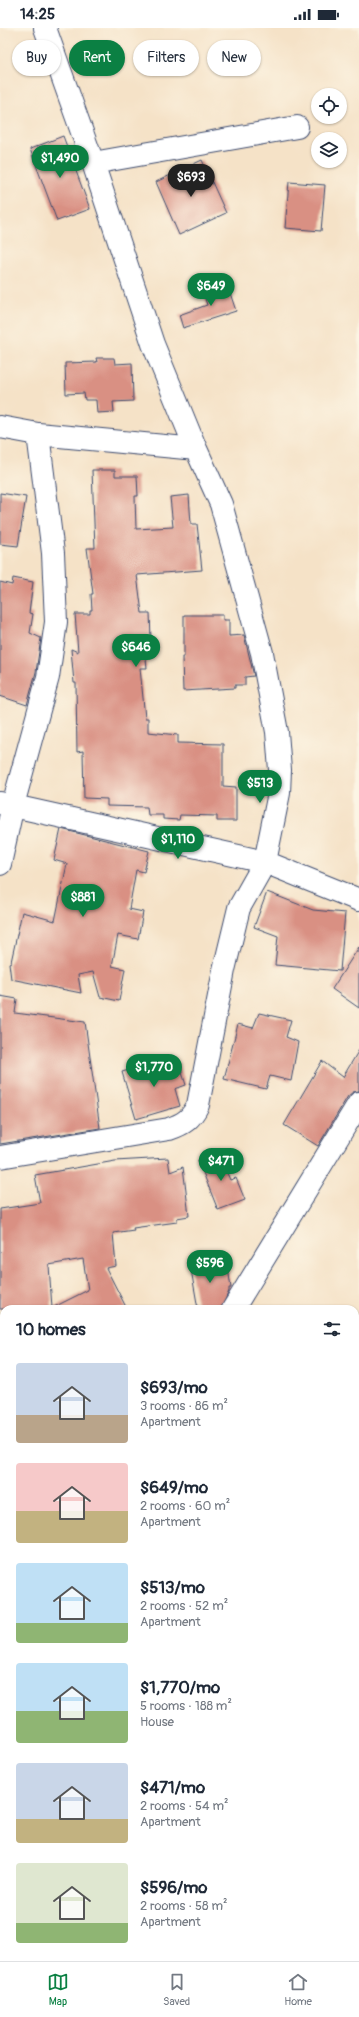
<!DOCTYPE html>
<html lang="en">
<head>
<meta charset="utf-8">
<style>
	:root { --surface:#fff; --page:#f2f2f3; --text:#1f2937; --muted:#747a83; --line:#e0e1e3; --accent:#0b8043 }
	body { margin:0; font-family:Pangolin,sans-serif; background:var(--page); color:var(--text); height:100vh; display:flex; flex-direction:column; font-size:15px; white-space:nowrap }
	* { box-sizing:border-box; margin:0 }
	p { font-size:13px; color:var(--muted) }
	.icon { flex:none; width:22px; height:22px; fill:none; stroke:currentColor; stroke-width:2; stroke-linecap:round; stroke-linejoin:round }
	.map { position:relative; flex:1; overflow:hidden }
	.sheet { position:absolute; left:0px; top:1277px; width:359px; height:656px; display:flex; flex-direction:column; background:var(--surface); border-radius:12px 12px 0 0; box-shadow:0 1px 3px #0004 }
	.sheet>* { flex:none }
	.banner { position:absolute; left:12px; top:12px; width:335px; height:36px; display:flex; gap:8px }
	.fabs { position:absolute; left:311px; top:60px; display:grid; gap:8px }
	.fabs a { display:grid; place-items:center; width:36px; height:36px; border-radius:50%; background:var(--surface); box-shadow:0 1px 3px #0004; font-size:20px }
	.price { position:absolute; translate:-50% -34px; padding:0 9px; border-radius:14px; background:var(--accent); color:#fff; font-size:13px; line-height:26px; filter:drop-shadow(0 1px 2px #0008) }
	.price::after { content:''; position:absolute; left:50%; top:24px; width:12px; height:9px; margin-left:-6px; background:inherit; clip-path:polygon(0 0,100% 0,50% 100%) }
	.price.selected { background:#222; color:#fff }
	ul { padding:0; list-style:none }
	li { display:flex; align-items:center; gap:12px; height:100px; padding:0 16px }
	li span { display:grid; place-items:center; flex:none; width:112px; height:80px; border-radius:4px; color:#555 }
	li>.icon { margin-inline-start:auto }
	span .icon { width:48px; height:48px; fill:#fffc; stroke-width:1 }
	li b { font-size:17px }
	h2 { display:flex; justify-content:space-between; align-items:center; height:48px; padding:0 16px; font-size:17px }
	.tag { padding:0 14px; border-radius:18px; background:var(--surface); box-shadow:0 1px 3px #0004; font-size:14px; line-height:36px }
	.tag.selected { background:var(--accent); color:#fff }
	.status { display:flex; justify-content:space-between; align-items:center; height:28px; padding:0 20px; background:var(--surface); direction:ltr }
	.status svg { height:11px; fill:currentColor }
	.dock { display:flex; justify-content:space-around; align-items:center; height:56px; border-top:1px solid var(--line); background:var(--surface); font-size:11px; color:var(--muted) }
	.dock a { display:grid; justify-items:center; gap:2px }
	.dock .selected { color:var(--accent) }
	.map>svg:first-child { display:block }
	.building { fill:#d99083; fill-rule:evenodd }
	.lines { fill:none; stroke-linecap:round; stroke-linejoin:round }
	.minor-casing { stroke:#3c4a6e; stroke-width:24 }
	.minor { stroke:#fff; stroke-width:22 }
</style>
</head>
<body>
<div class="status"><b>14:25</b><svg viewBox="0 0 49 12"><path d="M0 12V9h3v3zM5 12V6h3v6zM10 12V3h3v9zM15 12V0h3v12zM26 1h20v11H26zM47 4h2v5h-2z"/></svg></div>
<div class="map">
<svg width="359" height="1933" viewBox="0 0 359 1933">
	<rect width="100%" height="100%" fill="#fcf5e5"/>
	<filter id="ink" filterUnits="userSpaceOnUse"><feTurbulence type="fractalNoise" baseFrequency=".025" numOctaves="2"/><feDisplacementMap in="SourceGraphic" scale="8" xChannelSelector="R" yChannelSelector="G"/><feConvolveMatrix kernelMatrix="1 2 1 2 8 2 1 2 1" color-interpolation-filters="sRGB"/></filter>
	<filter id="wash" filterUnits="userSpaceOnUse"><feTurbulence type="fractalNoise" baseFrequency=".012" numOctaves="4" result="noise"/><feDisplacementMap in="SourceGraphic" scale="16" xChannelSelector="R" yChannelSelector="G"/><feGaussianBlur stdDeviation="0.9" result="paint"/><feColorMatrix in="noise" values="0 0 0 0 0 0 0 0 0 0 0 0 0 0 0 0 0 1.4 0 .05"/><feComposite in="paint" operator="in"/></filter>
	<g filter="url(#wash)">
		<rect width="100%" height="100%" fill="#f5e2c7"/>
		<g id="blocks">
			<path class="building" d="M63 108 90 181 57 193 30 121Z
				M202 132 226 185 179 207 156 154Z
				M289 154 325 157 321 203 285 200Z
				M227 256 236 283 183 300 179 287 207 277 203 264Z
				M96 330H114L115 336 132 335 133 373 113 374 114 384 97 385 96 372H85L84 365 66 366 65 335 97 334Z
				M92 442H115V448H137L138 468H135L136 501 173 499 170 469 189 467 191 496H197L202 542 137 547 142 585H150L151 611 144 612 147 640H140L145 690H148V704L178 707V715L223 716V758L236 759V793H217V788L180 787 179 792 163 791V787H148L147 779 107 778V771L84 770 83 723 77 724 76 655H74L71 621 78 624 75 586H90V582H92L91 566H93L87 520H95Z
				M0 465 26 469 18 518 0 516Z
				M13 550 33 554 29 585 33 586 30 605 41 610 36 644 27 677 0 668V554L12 557Z
				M184 587H223V592H229V608L244 607 254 648 245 649V657H235V660L183 663 182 629H184Z
				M61 801 149 823 144 844 136 842 129 881 143 884 138 911 118 907 112 938 125 941 119 973 100 969 93 944 78 947 81 965 11 951 9 935 11 934 22 884 55 893 67 836 54 832Z
				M267 864 313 882 345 885 340 943 275 937 278 908 254 899Z
				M359 919V980L332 961Z
				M0 968 17 971 15 985 85 994 100 1100 0 1116Z
				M259 985 291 992 286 1009 298 1014 291 1053 270 1048 266 1061 224 1051 238 996 253 1000Z
				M359 1022V1063L353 1064 348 1068 318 1118 284 1097 322 1033 343 1049Z
				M163 1032 164 1040 179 1035 186 1057 175 1061 180 1078 136 1091 122 1044Z
				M218 1124 230 1152 236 1150 245 1172 218 1182 198 1132Z
				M168 1130 170 1144 183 1139 189 1188 177 1190V1194L133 1200 134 1202 113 1205 116 1238 106 1240 127 1281H0V1181L40 1175 35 1147 115 1133ZM83 1231 88 1262 52 1280 49 1237Z
				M219 1229 221 1241 228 1240 231 1260H229V1263L221 1281H198L190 1236Z"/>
		</g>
	</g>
	<g filter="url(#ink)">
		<use href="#blocks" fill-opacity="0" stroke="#3c4a6e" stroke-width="1"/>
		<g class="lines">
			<g class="minor-casing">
				<path id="minor" d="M45 0 93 135 153 316 196 421
					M93 135 297 99
					M0 399 38 406 53 525 56 594 48 649 13 777 0 836
					M0 775 265 834 359 872
					M0 1129 169 1101C184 1096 191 1091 198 1077L224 942 239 880 265 834 279 765 280 742 277 704 262 625 221 476 196 421 38 406
					M233 1281 359 1075
					M0 1353H4
					M0 1555H4
					M0 1740 4 1741
					M185 1929 187 1933
					M104 1933 114 1929"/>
			</g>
			<use href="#minor" class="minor"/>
		</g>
	</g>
</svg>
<div class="fabs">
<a><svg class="icon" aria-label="locate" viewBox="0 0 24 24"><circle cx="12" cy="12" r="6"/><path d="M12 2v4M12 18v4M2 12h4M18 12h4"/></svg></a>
<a><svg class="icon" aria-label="layers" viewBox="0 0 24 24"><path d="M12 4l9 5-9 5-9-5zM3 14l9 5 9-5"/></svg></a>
</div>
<b class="price" style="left:60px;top:151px">$1,490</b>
<b class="price selected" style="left:191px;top:170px">$693</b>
<b class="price" style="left:211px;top:279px">$649</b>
<b class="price" style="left:136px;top:640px">$646</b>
<b class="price" style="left:260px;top:776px">$513</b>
<b class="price" style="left:178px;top:832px">$1,110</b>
<b class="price" style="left:83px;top:890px">$881</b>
<b class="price" style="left:154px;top:1060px">$1,770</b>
<b class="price" style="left:221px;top:1154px">$471</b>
<b class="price" style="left:210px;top:1256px">$596</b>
<div class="banner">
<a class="tag">Buy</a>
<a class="tag selected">Rent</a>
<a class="tag">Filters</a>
<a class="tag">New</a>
</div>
<section class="sheet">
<h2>10 homes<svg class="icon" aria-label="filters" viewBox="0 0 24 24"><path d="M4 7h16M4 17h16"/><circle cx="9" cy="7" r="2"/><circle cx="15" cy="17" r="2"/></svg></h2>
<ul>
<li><span style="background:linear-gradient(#c9d6e8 65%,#b9a48a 0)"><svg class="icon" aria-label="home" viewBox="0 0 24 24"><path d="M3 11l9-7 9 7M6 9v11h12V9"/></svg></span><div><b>$693/mo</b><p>3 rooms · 86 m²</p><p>Apartment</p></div></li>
<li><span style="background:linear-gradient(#f6c9c9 60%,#c2b280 0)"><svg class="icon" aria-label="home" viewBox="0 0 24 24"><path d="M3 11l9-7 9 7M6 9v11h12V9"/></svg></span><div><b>$649/mo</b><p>2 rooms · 60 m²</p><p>Apartment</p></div></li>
<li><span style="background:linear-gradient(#bfe0f5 75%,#8fb573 0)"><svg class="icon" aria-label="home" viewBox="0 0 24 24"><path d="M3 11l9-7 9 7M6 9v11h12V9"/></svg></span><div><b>$513/mo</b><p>2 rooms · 52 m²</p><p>Apartment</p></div></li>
<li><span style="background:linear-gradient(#bfe0f5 60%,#8fb573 0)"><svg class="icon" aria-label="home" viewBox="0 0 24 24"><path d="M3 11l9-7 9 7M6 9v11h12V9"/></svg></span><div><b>$1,770/mo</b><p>5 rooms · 188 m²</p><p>House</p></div></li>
<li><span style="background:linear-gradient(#c9d6e8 70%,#c2b280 0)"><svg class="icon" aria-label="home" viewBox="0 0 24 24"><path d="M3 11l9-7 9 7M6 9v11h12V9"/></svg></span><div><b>$471/mo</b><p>2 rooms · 54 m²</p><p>Apartment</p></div></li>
<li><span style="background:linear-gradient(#dfe7d0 75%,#8fb573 0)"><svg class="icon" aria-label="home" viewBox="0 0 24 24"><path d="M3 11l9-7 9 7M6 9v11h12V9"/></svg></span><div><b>$596/mo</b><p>2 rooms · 58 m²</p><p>Apartment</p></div></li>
</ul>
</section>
</div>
<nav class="dock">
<a class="selected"><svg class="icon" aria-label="map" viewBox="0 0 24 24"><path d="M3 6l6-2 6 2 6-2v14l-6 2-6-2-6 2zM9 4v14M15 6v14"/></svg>Map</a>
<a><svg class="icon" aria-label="saved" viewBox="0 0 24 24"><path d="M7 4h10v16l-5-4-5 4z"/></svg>Saved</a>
<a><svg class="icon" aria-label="home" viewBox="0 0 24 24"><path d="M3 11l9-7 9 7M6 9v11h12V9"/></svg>Home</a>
</nav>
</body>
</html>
